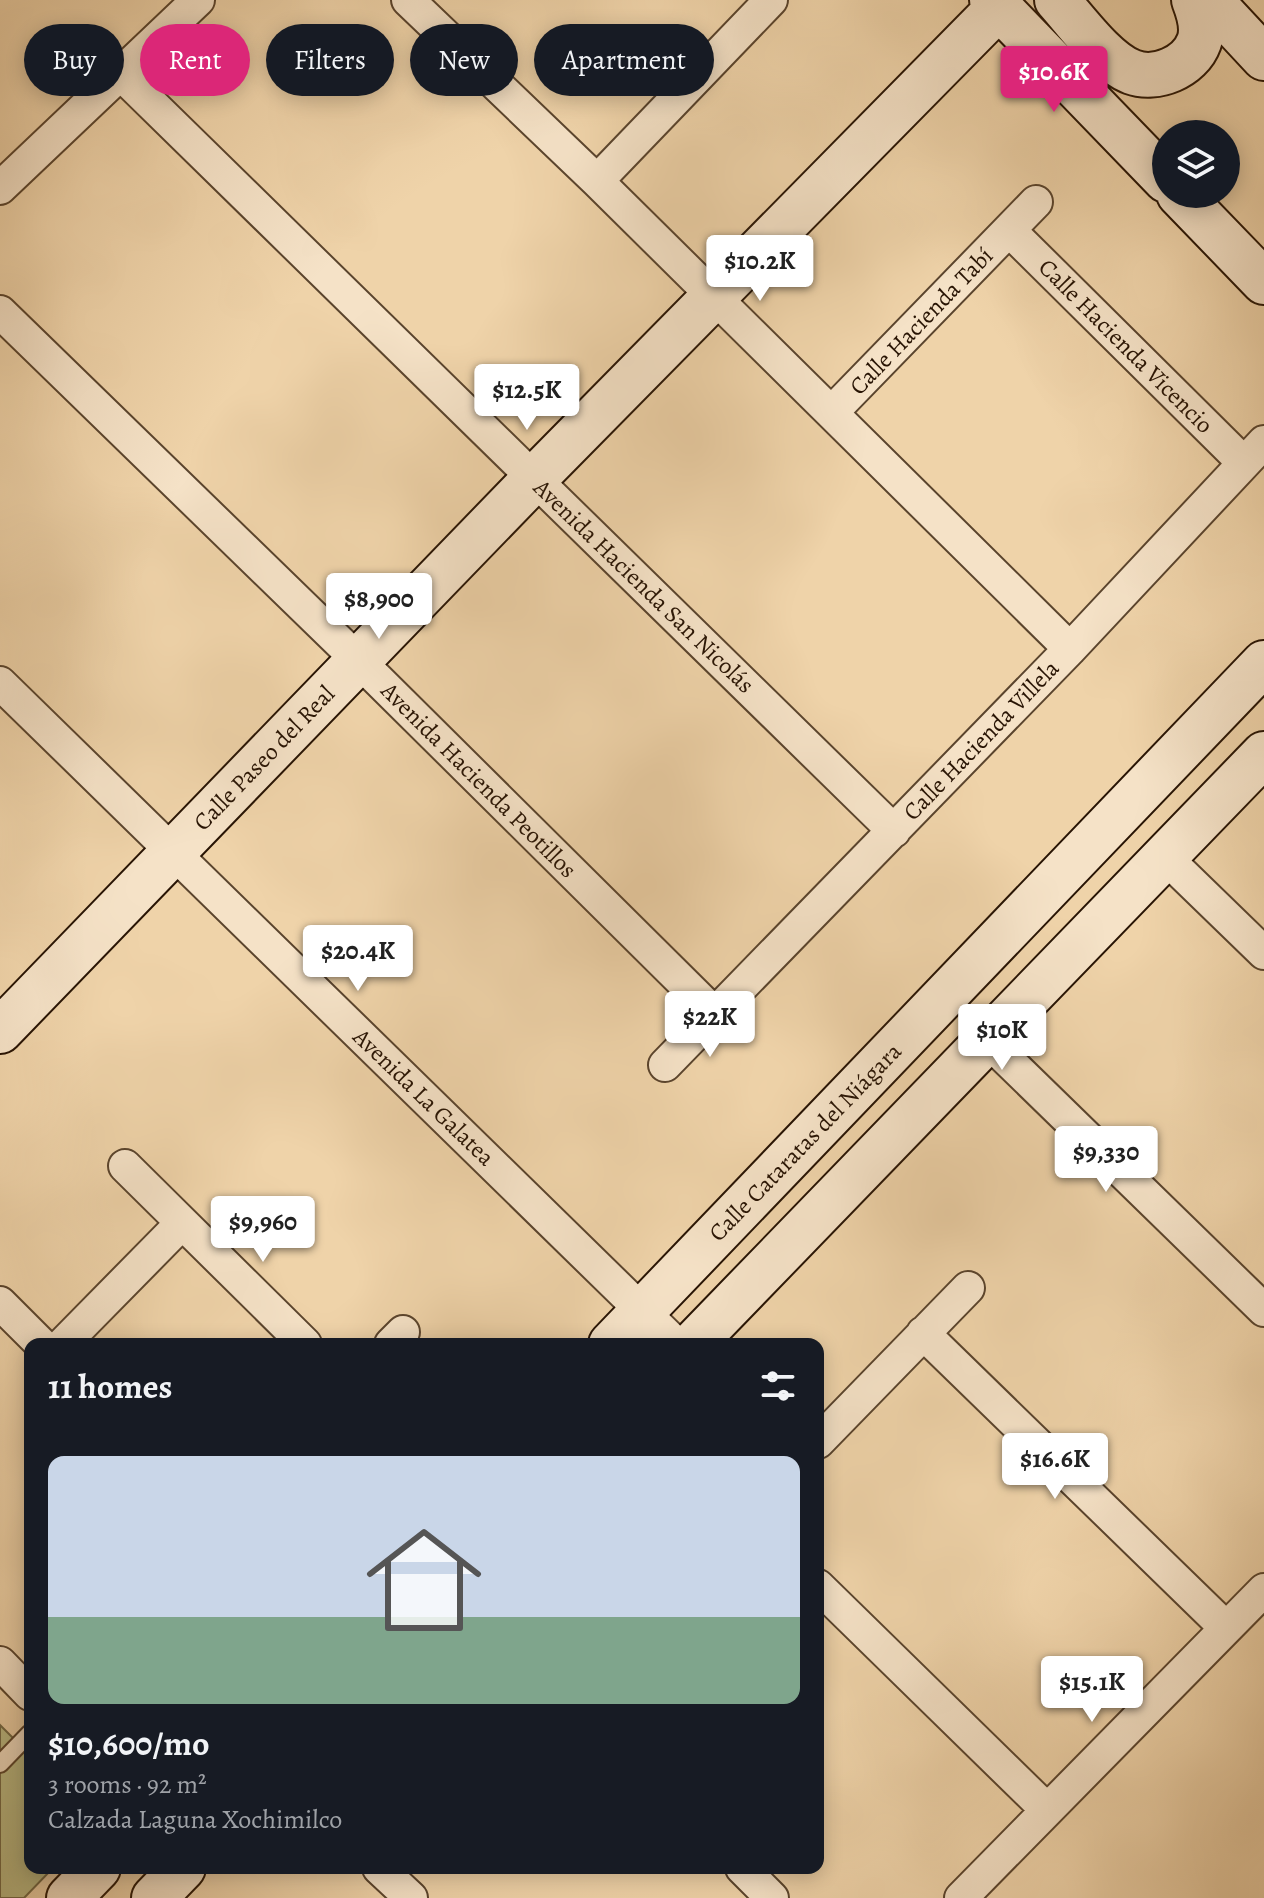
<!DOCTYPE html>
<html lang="en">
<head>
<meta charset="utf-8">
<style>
	:root { --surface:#171b24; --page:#242831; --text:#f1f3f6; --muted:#9ea1a6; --line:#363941; --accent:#db2777 }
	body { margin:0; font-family:Alegreya,serif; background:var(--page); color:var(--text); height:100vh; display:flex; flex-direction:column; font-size:30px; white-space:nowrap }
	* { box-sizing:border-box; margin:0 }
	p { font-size:26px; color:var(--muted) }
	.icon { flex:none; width:44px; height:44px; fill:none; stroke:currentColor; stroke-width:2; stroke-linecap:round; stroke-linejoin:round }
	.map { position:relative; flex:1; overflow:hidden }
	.sheet { position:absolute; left:24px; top:1338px; width:800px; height:536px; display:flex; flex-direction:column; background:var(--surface); border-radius:16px; box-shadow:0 4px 20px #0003 }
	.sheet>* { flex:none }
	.hud { position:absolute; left:24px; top:24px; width:800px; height:72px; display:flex; gap:16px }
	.fabs { position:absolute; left:1152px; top:120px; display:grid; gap:16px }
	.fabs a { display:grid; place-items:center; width:88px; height:88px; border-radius:50%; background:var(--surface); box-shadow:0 4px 20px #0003; font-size:40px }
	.price { position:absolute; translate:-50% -68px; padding:0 18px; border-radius:8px; background:#fff; color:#222; font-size:26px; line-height:52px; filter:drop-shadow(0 2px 4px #0008) }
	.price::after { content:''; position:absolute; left:50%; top:48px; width:24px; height:18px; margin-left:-12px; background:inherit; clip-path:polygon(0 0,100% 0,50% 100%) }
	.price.active { background:var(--accent); color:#fff }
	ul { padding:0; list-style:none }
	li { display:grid; align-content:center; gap:16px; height:424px; padding:0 24px }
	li+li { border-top:2px solid var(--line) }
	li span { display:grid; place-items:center; height:248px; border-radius:16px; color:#555 }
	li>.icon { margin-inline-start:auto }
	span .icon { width:144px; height:144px; fill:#fffc; stroke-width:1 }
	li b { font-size:34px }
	h2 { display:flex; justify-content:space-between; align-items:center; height:96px; padding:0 24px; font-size:34px }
	.chip { padding:0 28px; border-radius:36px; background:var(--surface); box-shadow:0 4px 20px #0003; font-size:28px; line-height:72px }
	.chip.active { background:var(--accent); color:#fff }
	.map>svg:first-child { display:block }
	.garden { fill:#babc87; stroke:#716846; stroke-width:2 }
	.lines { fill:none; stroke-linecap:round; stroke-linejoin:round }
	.lane-casing { stroke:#5a442d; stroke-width:20 }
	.street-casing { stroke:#5a442d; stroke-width:36 }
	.secondary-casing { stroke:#281404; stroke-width:48 }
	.lane { stroke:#f5e2c7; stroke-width:16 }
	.street { stroke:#f5e2c7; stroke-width:32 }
	.secondary { stroke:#f5e2c7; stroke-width:44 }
	.labels { text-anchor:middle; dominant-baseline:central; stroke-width:6; stroke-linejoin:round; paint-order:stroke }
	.street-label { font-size:24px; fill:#281404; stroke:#f5e2c7 }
</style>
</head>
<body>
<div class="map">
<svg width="1264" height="1898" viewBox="0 0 1264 1898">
	<rect width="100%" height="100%" fill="#efd3a9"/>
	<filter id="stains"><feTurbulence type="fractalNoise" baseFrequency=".0025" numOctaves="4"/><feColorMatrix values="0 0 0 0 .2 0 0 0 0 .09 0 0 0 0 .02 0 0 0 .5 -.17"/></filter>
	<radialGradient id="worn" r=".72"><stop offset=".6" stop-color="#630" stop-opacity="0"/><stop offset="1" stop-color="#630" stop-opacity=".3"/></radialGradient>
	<path class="garden" d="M0 1725 30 1755V1868H53L24 1898H0Z"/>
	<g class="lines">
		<g class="lane-casing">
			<path id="lane" d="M0 1764 30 1733"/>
		</g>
		<g class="street-casing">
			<path id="street" d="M408 0 597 181 1070 649
				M120 73 894 831
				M597 181 771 0
				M0 188 198 0
				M1009 230 1243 462
				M0 312 358 660 715 1014
				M832 412 1036 202
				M0 683 676 1344
				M1164 856 1264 953
				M986 1039 1264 1310
				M665 1065 1070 649 1264 442
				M125 1166 305 1344
				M0 1303 41 1344
				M923 1333 1226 1628
				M63 1344 182 1223
				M391 1344 403 1332
				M818 1442 968 1288
				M818 1586 1047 1810
				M0 1663 30 1694
				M379 1868 411 1898
				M742 1868 772 1898
				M961 1898 1264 1590"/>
		</g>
		<g class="secondary-casing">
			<path id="secondary" d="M992 0 1166 180
				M1057 0C1076 21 1105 62 1132 72 1156 81 1190 67 1199 42 1204 28 1199 13 1194 0
				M1210 0 1264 58
				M1179 194 1264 282
				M0 1031 535 478 999 7
				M611 1344 1264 663
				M693 1344 1264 754
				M69 1898 98 1868
				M154 1898 183 1868"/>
		</g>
		<use href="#lane" class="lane"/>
		<use href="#street" class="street"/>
		<use href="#secondary" class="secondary"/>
	</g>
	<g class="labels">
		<g class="street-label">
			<text transform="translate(921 321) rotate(-46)">Calle Hacienda Tabí</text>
			<text transform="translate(1126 346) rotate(45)">Calle Hacienda Vicencio</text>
			<text transform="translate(644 586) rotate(44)">Avenida Hacienda San Nicolás</text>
			<text transform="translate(981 740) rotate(-46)">Calle Hacienda Villela</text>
			<text transform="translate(264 758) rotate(-46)">Calle Paseo del Real</text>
			<text transform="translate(479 780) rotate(45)">Avenida Hacienda Peotillos</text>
			<text transform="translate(424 1097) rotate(44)">Avenida La Galatea</text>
			<text transform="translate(805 1142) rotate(-46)">Calle Cataratas del Niágara</text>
		</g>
	</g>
	<rect width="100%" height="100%" filter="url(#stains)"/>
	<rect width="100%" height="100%" fill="url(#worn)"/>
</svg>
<div class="fabs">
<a><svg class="icon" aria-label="layers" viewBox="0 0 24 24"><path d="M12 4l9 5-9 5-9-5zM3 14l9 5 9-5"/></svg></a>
</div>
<b class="price active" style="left:1054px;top:114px">$10.6K</b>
<b class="price" style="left:760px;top:303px">$10.2K</b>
<b class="price" style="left:527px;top:432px">$12.5K</b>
<b class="price" style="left:379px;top:641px">$8,900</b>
<b class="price" style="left:358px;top:993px">$20.4K</b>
<b class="price" style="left:710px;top:1059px">$22K</b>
<b class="price" style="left:1002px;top:1072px">$10K</b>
<b class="price" style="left:1106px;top:1194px">$9,330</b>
<b class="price" style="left:263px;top:1264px">$9,960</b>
<b class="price" style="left:1055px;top:1501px">$16.6K</b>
<b class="price" style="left:1092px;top:1724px">$15.1K</b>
<div class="hud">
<a class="chip">Buy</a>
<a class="chip active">Rent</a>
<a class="chip">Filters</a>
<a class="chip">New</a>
<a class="chip">Apartment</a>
</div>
<section class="sheet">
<h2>11 homes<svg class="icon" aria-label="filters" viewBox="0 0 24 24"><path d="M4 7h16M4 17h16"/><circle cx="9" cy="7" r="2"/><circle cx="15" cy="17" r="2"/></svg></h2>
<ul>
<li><span style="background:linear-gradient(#c9d6e8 65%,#7fa58c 0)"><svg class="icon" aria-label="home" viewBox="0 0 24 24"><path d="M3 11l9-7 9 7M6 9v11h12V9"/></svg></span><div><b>$10,600/mo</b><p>3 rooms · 92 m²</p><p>Calzada Laguna Xochimilco</p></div></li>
</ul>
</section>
</div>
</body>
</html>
